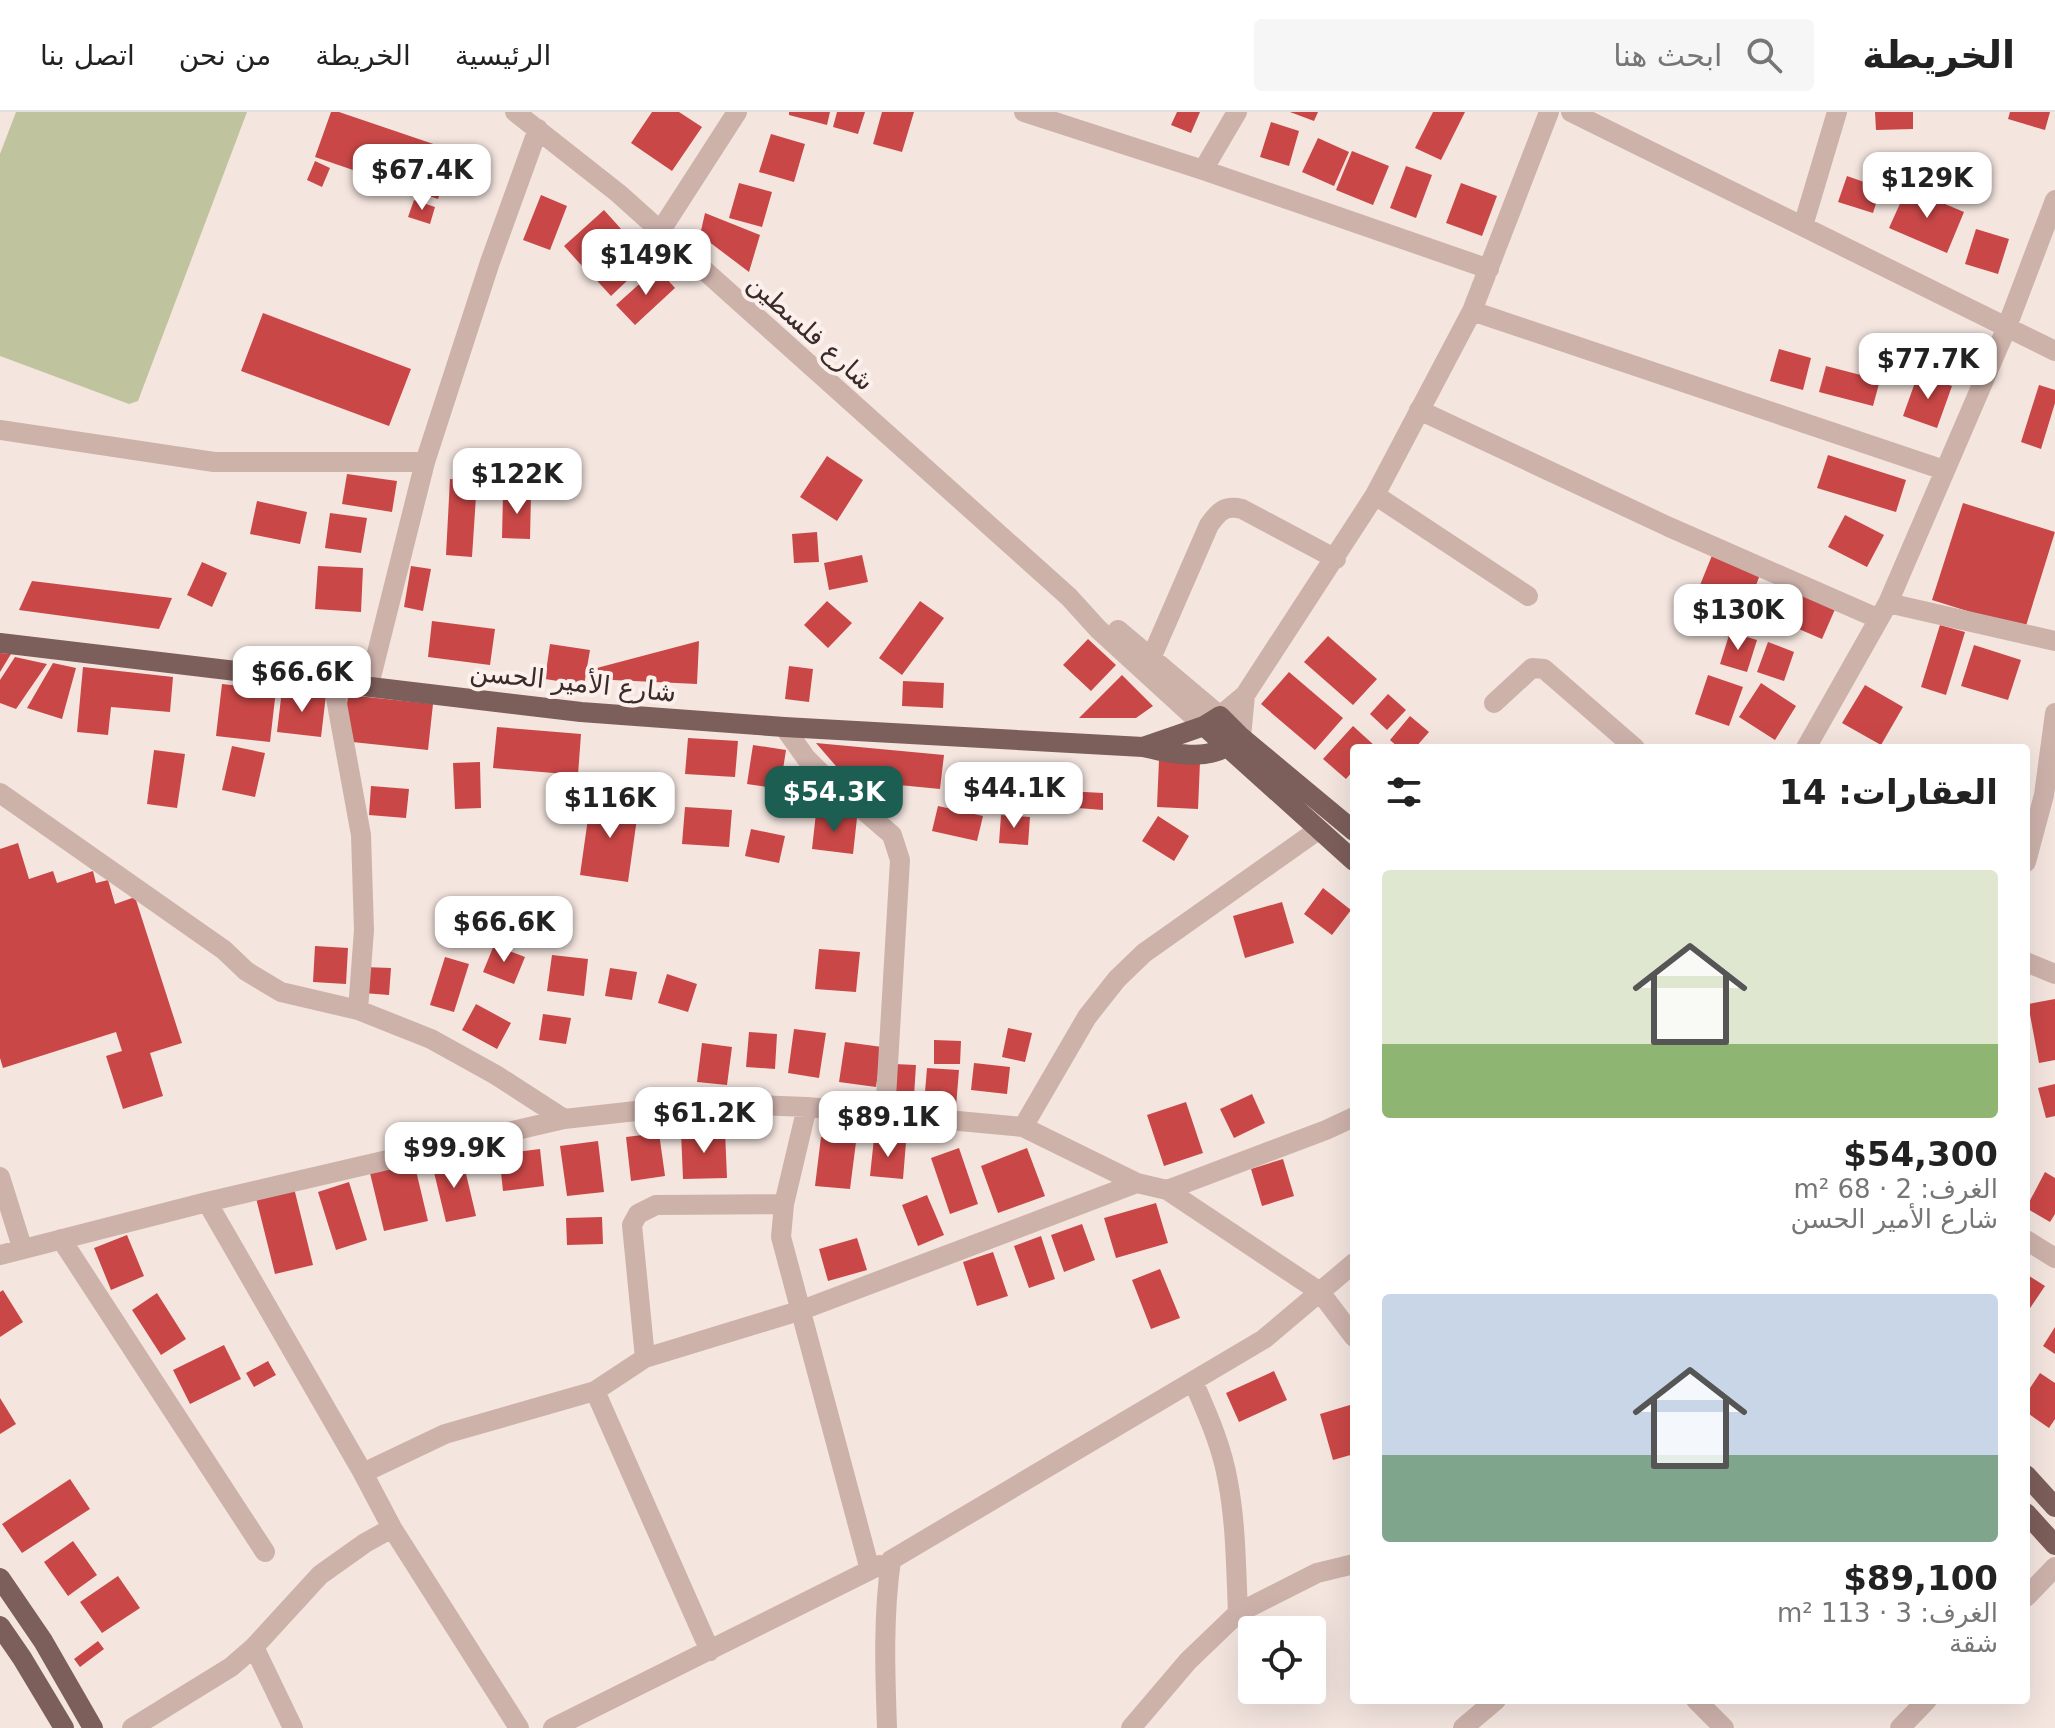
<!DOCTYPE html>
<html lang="ar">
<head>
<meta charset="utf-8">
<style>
	:root { --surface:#fff; --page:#f6f6f6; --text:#222; --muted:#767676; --line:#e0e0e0; --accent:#1d5e53 }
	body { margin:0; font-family:"DejaVu Sans",Vazirmatn,sans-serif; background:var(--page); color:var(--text); direction:rtl; height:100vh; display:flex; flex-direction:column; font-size:30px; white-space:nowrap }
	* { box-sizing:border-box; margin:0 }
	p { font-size:26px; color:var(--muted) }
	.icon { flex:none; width:44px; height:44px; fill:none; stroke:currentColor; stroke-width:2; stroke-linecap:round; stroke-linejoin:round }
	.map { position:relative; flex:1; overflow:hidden; direction:ltr }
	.sheet { position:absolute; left:1350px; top:632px; width:680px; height:960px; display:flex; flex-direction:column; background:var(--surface); border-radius:8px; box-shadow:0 8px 32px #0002; direction:rtl }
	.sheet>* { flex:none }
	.tools { position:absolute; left:1238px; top:1504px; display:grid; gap:16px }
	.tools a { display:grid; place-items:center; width:88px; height:88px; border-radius:8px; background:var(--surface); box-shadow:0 8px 32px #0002; font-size:40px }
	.price { position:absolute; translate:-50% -68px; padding:0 18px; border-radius:16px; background:#fff; color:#222; font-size:26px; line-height:52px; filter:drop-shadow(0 2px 4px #0008) }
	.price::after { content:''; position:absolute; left:50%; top:48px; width:24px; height:18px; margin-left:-12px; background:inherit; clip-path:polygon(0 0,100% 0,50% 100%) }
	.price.current { background:var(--accent); color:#fff }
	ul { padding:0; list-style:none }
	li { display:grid; align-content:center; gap:16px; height:424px; padding:0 32px }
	li span { display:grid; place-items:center; height:248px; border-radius:8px; color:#555 }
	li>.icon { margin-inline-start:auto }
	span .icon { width:144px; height:144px; fill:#fffc; stroke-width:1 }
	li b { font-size:34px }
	h2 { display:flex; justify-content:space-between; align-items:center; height:96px; padding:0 32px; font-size:34px }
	header { display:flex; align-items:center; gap:48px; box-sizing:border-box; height:112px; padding:0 40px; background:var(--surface); border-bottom:2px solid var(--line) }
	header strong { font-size:38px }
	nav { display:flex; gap:44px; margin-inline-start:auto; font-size:28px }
	.search { width:560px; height:72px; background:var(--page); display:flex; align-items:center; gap:20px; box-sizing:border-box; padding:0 28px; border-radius:8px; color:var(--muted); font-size:30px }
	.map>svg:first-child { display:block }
	.green { fill:#c0c49e }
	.building { fill:#ca4747 }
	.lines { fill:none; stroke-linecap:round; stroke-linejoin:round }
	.minor { stroke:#cdb2aa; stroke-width:20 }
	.primary { stroke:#7c5e5a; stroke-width:20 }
	.labels { text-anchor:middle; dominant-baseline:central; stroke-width:8; stroke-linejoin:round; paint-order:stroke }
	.street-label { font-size:26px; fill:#3a2b2a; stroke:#fbf0ec }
</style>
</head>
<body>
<header>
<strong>الخريطة</strong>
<div class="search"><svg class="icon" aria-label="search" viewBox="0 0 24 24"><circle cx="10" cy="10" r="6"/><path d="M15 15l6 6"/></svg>ابحث هنا</div>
<nav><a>الرئيسية</a><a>الخريطة</a><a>من نحن</a><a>اتصل بنا</a></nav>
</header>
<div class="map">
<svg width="2055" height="1616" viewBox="0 0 2055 1616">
	<rect width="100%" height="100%" fill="#f4e5df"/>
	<path class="green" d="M16 0H247L138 289 129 292 0 244V42Z"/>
	<path class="building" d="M331 0H339L454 39 438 87 315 45Z
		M652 0H679L702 15 672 59 631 31Z
		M789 0H830L827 13 789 3Z
		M837 0H865L858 22 833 15Z
		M882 0H914L902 40 873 32Z
		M1177 0H1200L1191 21 1171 13Z
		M1290 0H1318L1314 9Z
		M1433 0H1465L1441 48 1415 36Z
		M1875 0H1913V17L1876 18Z
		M2010 0H2050L2045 18 2008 7Z
		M1271 10 1299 19 1289 54 1260 45Z
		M771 22 805 32 794 70 759 60Z
		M1318 26 1349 40 1334 74 1302 60Z
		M1352 39 1389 54 1373 93 1336 78Z
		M315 49 330 56 322 75 307 68Z
		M1406 54 1432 63 1416 106 1390 96Z
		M1847 64 1881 76 1873 101 1838 90Z
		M739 71 772 80 762 115 729 106Z
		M1461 71 1497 84 1482 124 1446 111Z
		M1907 76 1964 100 1947 141 1889 116Z
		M541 83 567 94 550 138 523 128Z
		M414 88 435 95 430 112 408 105Z
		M604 98 622 118 582 154 564 134Z
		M705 101 760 123 749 160 700 123Z
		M1976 117 2009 127 1998 162 1965 152Z
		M631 122 652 145 611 184 589 160Z
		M657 156 675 176 635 213 616 193Z
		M263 201 411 257 389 314 241 259Z
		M1779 237 1811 246 1803 278 1770 269Z
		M1826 254 1880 268 1873 294 1819 280Z
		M1918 262 1952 274 1937 316 1903 304Z
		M2039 273 2055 278V291L2041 337 2021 330Z
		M1828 343 1906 368 1896 400 1817 376Z
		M827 344 863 368 837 409 800 385Z
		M347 362 397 369 392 400 342 392Z
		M450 367 477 369 472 445 446 443Z
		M503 382H531L530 427 502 426Z
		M257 389 307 400 300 432 250 422Z
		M1963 391 2055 420 2025 517 1932 488Z
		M330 401 367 406 361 441 325 436Z
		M1845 403 1884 423 1867 455 1828 435Z
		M817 420 819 450 794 451 792 422Z
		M1713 441 1761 460 1747 497 1698 478Z
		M862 443 868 470 829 478 824 451Z
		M202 450 227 461 212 495 187 483Z
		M318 454 363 456 361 500 315 497Z
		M411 454 431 457 423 499 404 495Z
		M32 469 172 486 159 517 19 498Z
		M1783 472 1836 495 1822 527 1769 504Z
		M827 489 852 511 828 536 804 513Z
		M920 489 944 506 902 563 879 546Z
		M432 509 495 517 490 553 428 545Z
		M1940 513 1965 520 1946 583 1921 575Z
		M1730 520 1757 528 1747 560 1720 552Z
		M1328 524 1377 567 1353 593 1304 550Z
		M1088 527 1116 553 1091 579 1063 553Z
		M699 529 697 572 592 567 593 557Z
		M1768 530 1794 540 1784 569 1757 560Z
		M550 532 590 538 584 573 545 567Z
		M1974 533 2021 548 2008 588 1961 574Z
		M0 541 11 542 0 560Z
		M15 545 47 552 16 597 0 591V568Z
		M53 551 76 556 62 607 27 596Z
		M789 554 813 557 809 590 785 587Z
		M83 555 173 565 170 600 111 595 108 623 77 620Z
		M1289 560 1343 606 1315 638 1261 592Z
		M1122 563 1153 594 1136 606H1079Z
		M1708 563 1743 575 1729 614 1695 602Z
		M903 569 944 571 943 596 902 594Z
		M1761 571 1796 594 1775 628 1739 605Z
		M222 572 276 578 270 630 216 624Z
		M1865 573 1903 595 1881 633 1842 611Z
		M282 578 326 583 321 625 277 620Z
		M1388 582 1406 598 1387 618 1370 602Z
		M348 583 433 592 428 638 343 629Z
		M1410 604 1429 620 1415 636H1399L1390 628Z
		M1353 614 1375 634 1373 636H1354V658L1346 667 1323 647Z
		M497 615 581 622 578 663 493 656Z
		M688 626 738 629 735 665 685 662Z
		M816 631 944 643 940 677 848 668Z
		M753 633 786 638 780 677 747 672Z
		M232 634 265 641 255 685 222 678Z
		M154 638 185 642 177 696 147 692Z
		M1159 648 1200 650 1198 697 1157 695Z
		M480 650 481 696 455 697 453 651Z
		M371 674 409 677 406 706 369 703Z
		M1066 679 1103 681V698L1065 695Z
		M591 685 639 692 628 770 580 763Z
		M938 694 983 704 977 729 932 719Z
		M685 695 732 698 729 735 682 732Z
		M816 701 857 706 853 742 812 737Z
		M1001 703 1030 705 1028 733 999 731Z
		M1158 704 1189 724 1174 749 1142 729Z
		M751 717 785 724 779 751 745 744Z
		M18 731 29 767 53 759 57 771 93 759 96 771 108 768 115 792 135 785 182 931 150 941 163 984 123 997 106 944 122 939 116 920 3 956 0 946V737Z
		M1323 776 1351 798 1332 823 1304 802Z
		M1282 790 1294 831 1245 846 1233 804Z
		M494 833 525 845 514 872 483 860Z
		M315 834 348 836 346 872 313 870Z
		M819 837 860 840 856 880 815 877Z
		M552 843 588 847 584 884 547 879Z
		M445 845 469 852 454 900 430 893Z
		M364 855 391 856 389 883 363 881Z
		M610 856 637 860 632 888 605 884Z
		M667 862 697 872 688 900 658 891Z
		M2055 887V948L2039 951 2028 892Z
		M476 892 511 911 497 937 462 918Z
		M543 902 571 906 566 932 539 928Z
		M1008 916 1032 921 1025 950 1002 945Z
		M794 917 826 921 819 966 788 961Z
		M749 920 777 922 775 957 746 955Z
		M934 928 961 929 960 952H934Z
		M845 930 882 935 876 975 839 970Z
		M702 931 732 935 727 973 697 970Z
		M974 951 1010 955 1007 982 971 978Z
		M894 952 916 953 914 984 893 982Z
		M927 956 959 958 956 995 924 992Z
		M2055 972V1004L2046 1006 2038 976Z
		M1252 982 1265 1011 1234 1026 1220 997Z
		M1186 990 1203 1041 1164 1054 1147 1003Z
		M725 1019 727 1066 683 1067 681 1020Z
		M659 1021 665 1064 631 1069 626 1025Z
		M821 1025 856 1030 850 1077 815 1074Z
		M874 1026 906 1030 903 1067 870 1064Z
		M598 1029 604 1080 567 1084 560 1034Z
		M959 1036 978 1092 950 1102 931 1046Z
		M1027 1036 1045 1084 998 1101 981 1054Z
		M540 1037 544 1074 503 1079 499 1042Z
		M462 1045 476 1104 446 1110 432 1052Z
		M413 1046 428 1109 384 1119 369 1057Z
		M1283 1047 1294 1084 1262 1094 1251 1057Z
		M2045 1060 2055 1066V1102L2050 1110 2026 1096Z
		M349 1070 367 1128 336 1138 318 1080Z
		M294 1076 313 1153 275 1162 256 1086Z
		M927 1083 944 1123 918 1134 902 1093Z
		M1156 1091 1168 1131 1116 1146 1104 1106Z
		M602 1105 603 1132 567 1133 566 1106Z
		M1082 1112 1095 1148 1064 1160 1051 1123Z
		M127 1123 144 1164 111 1178 94 1136Z
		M1041 1124 1055 1167 1029 1176 1014 1134Z
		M857 1126 867 1158 828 1169 819 1137Z
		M993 1140 1008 1184 977 1194 963 1150Z
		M1160 1157 1180 1206 1151 1217 1132 1168Z
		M2026 1162 2045 1174 2026 1202Z
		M3 1178 23 1210 0 1225V1180Z
		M157 1181 186 1227 161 1243 132 1198Z
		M2055 1215V1242L2043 1234Z
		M224 1233 241 1267 190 1292 173 1258Z
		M268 1249 276 1263 254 1275 246 1261Z
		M1274 1259 1287 1288 1239 1310 1226 1281Z
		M2040 1261 2055 1271V1307L2049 1316 2026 1300V1282Z
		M0 1286 16 1312 0 1322Z
		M1350 1293 1354 1307V1342L1333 1348 1320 1302Z
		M70 1367 90 1397 22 1441 2 1412Z
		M73 1429 97 1463 68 1484 44 1450Z
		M118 1464 140 1496 102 1521 80 1490Z
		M98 1529 104 1537 80 1555 74 1547Z"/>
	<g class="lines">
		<path class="minor" d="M515 0 618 81 1069 485 1098 517 1204 614
			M1024 0 1203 58 1489 157
			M1571 0 2055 239
			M1203 58 1237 0
			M1803 114 1837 0
			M661 118 737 0
			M1472 199 1944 358
			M1419 298 1669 415 1879 507
			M0 318 214 350H425
			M1375 383 1528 484
			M1888 491 2055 529
			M1118 518 1220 604 1245 583 1375 383 1472 199 1549 0
			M1152 544 1209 413C1219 399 1225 393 1242 397L1336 447
			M333 570 361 723 364 818 358 898
			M369 573 425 350 490 150 538 17
			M1494 591 1532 556 1544 557 1635 636
			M784 615 806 646 826 666 892 723 900 748 885 1003
			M1241 625 1245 583
			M1806 636 1888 491 2006 217 2055 88
			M0 681 224 838 246 859 281 880 358 898 431 927 496 963 564 1007
			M2026 750 2044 683 2055 601
			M2026 850 2055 862
			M807 995 784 1092 781 1125 870 1458
			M1023 1015 1087 905 1117 867 1144 841 1318 718
			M0 1065 22 1135
			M1167 1078 1326 1018 1354 1005
			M207 1090 363 1361 445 1322 595 1279 645 1246 632 1113 638 1102 656 1093 784 1092
			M61 1127 265 1440
			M2026 1128 2055 1146
			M0 1143 207 1090 564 1007 708 991 807 995 1023 1015 1137 1071 1167 1078 1320 1180 1354 1225
			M645 1246 802 1198 1137 1071
			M1193 1269C1207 1301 1222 1334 1228 1370 1236 1413 1236 1457 1238 1501
			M595 1279 710 1539
			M363 1361 392 1416 519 1616
			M2026 1485 2055 1455
			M254 1535 293 1616
			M1696 1588 1724 1616
			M132 1616 231 1555 254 1535 320 1463 365 1431 392 1416
			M553 1616 880 1453
			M887 1616C885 1560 883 1504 891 1448L1264 1227 1354 1151
			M1131 1616 1188 1549 1238 1501 1317 1461 1354 1452
			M1463 1616 1496 1588
			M1900 1616 1927 1588"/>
		<path class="primary" d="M0 531 581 600 784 615 1143 635C1178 643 1213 651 1241 625
			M1204 614 1354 749
			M1143 635 1204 614 1220 604 1241 625 1354 719
			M2026 1363 2055 1395
			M2026 1401 2055 1433
			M0 1466 43 1529 93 1616
			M0 1514 22 1546 64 1616"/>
	</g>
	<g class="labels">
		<g class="street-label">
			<text transform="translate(811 220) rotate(42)">شارع فلسطين</text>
			<text transform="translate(573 570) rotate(6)">شارع الأمير الحسن</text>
		</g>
	</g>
</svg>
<div class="tools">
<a><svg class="icon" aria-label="locate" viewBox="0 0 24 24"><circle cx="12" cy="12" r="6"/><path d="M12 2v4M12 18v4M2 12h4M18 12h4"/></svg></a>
</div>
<b class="price" style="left:422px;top:100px">$67.4K</b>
<b class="price" style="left:1927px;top:108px">$129K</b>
<b class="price" style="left:646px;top:185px">$149K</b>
<b class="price" style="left:1928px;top:289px">$77.7K</b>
<b class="price" style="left:517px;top:404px">$122K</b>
<b class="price" style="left:1738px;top:540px">$130K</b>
<b class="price" style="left:302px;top:602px">$66.6K</b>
<b class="price" style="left:1014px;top:718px">$44.1K</b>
<b class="price current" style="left:834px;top:722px">$54.3K</b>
<b class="price" style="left:610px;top:728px">$116K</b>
<b class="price" style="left:504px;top:852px">$66.6K</b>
<b class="price" style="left:704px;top:1043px">$61.2K</b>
<b class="price" style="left:888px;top:1047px">$89.1K</b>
<b class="price" style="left:454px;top:1078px">$99.9K</b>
<section class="sheet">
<h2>العقارات: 14<svg class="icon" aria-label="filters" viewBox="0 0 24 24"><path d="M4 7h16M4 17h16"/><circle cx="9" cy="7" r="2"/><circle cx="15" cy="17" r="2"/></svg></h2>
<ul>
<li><span style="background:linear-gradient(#dfe7d0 70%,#8fb573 0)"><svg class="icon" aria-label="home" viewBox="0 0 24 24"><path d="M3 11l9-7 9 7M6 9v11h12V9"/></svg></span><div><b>$54,300</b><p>الغرف: 2 · 68 m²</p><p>شارع الأمير الحسن</p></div></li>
<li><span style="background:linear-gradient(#c9d6e8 65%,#7fa58c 0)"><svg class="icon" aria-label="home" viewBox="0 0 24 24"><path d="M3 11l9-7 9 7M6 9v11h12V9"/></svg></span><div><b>$89,100</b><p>الغرف: 3 · 113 m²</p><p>شقة</p></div></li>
</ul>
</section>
</div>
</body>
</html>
